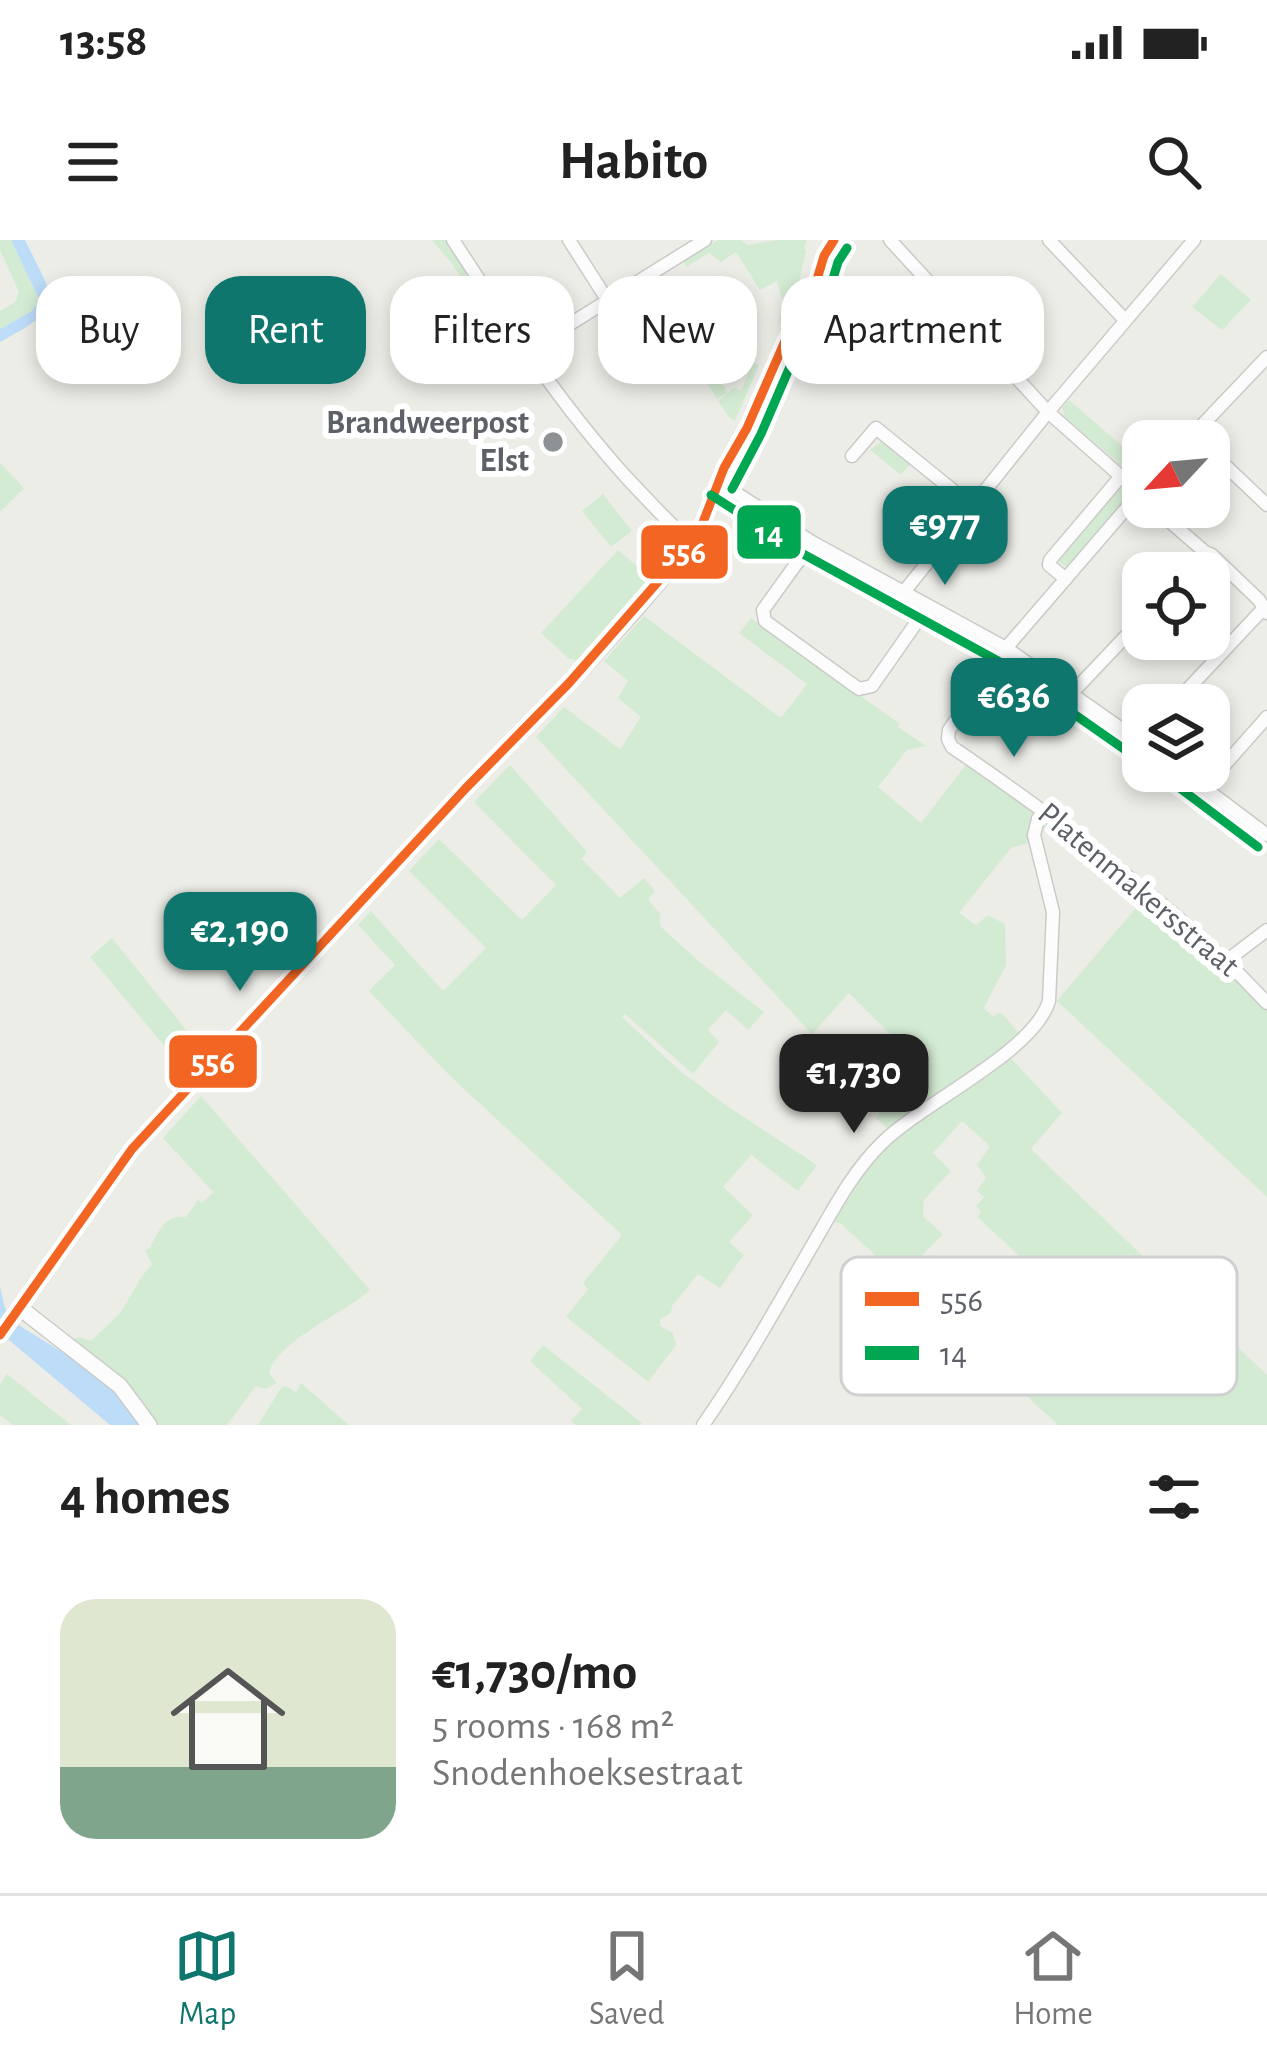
<!DOCTYPE html>
<html lang="en">
<head>
<meta charset="utf-8">
<style>
	:root { --surface:#fff; --page:#f2f2f2; --text:#222; --muted:#767676; --line:#e0e0e0; --accent:#0f766e }
	body { margin:0; font-family:"Alegreya Sans",sans-serif; background:var(--page); color:var(--text); height:100vh; display:flex; flex-direction:column; font-size:45px; white-space:nowrap }
	* { box-sizing:border-box; margin:0 }
	p { font-size:39px; color:var(--muted) }
	.icon { flex:none; width:66px; height:66px; fill:none; stroke:currentColor; stroke-width:2; stroke-linecap:round; stroke-linejoin:round }
	.map { position:relative; height:1185px; overflow:hidden }
	.details { display:flex; flex-direction:column; background:var(--surface); flex:1 }
	.details>* { flex:none }
	.hud { position:absolute; left:36px; top:36px; width:1197px; height:108px; display:flex; gap:24px }
	.needle { width:78px; rotate:244deg }
	.buttons { position:absolute; left:1122px; top:180px; display:grid; gap:24px }
	.buttons a { display:grid; place-items:center; width:108px; height:108px; border-radius:24px; background:var(--surface); box-shadow:0 6px 18px #0003; font-size:60px }
	.price { position:absolute; translate:-50% -102px; padding:0 27px; border-radius:24px; background:var(--accent); color:#fff; font-size:39px; line-height:78px; filter:drop-shadow(0 3px 6px #0008) }
	.price::after { content:''; position:absolute; left:50%; top:72px; width:36px; height:27px; margin-left:-18px; background:inherit; clip-path:polygon(0 0,100% 0,50% 100%) }
	.price.active { background:#222; color:#fff }
	ul { padding:0; list-style:none }
	li { display:flex; align-items:center; gap:36px; height:300px; padding:0 60px }
	li span { display:grid; place-items:center; flex:none; width:336px; height:240px; border-radius:36px; color:#555 }
	li>.icon { margin-inline-start:auto }
	span .icon { width:144px; height:144px; fill:#fffc; stroke-width:1 }
	li b { font-size:51px }
	h2 { display:flex; justify-content:space-between; align-items:center; height:144px; padding:0 60px; font-size:51px }
	.chip { padding:0 42px; border-radius:36px; background:var(--surface); box-shadow:0 6px 18px #0003; font-size:42px; line-height:108px }
	.chip.active { background:var(--accent); color:#fff }
	.status { display:flex; justify-content:space-between; align-items:center; height:84px; padding:0 60px; background:var(--surface); direction:ltr }
	.status svg { height:33px; fill:currentColor }
	header { display:flex; justify-content:space-between; align-items:center; height:156px; padding:0 60px; background:var(--surface); font-size:54px; font-weight:700 }
	.menu { display:flex; justify-content:space-around; align-items:center; height:168px; border-top:3px solid var(--line); background:var(--surface); font-size:33px; color:var(--muted) }
	.menu a { display:grid; justify-items:center; gap:6px }
	.menu .active { color:var(--accent) }
	.map>svg:first-child { display:block }
	.green { fill:#d4ebd3 }
	.water { fill:#bcdcf8 }
	.lines { fill:none; stroke-linecap:round; stroke-linejoin:round }
	.minor-casing { stroke:#cacac9; stroke-width:15 }
	.tertiary-casing { stroke:#cacac9; stroke-width:18 }
	.minor { stroke:#fcfcfc; stroke-width:12 }
	.tertiary { stroke:#fcfcfc; stroke-width:15 }
	.bus-1-casing { stroke:#fff; stroke-width:18 }
	.bus-2-casing { stroke:#fff; stroke-width:18 }
	.bus-1 { stroke:#f26522; stroke-width:9 }
	.bus-2 { stroke:#00a651; stroke-width:9 }
	.poi-dot { fill:#8f9294; stroke:#fff; stroke-width:4.5 }
	.labels { text-anchor:middle; dominant-baseline:central; stroke-width:12; stroke-linejoin:round; paint-order:stroke }
	.poi-label { font-size:33px; font-weight:bold; fill:#5d6167; stroke:#fff; text-anchor:end }
	.street-label { font-size:33px; fill:#5d6167; stroke:#fff }
	.key { fill:#fff; stroke:#ced0d1; stroke-width:3 }
	.key-label { font-size:33px; fill:#5d6167 }
	.line-badge { stroke:#fff; stroke-width:4.5 }
	.badge-label { font-size:33px; text-anchor:middle; font-weight:bold; fill:#fff }
</style>
</head>
<body>
<div class="status"><b>13:58</b><svg viewBox="0 0 49 12"><path d="M0 12V9h3v3zM5 12V6h3v6zM10 12V3h3v9zM15 12V0h3v12zM26 1h20v11H26zM47 4h2v5h-2z"/></svg></div>
<header><svg class="icon" aria-label="menu" viewBox="0 0 24 24"><path d="M4 6h16M4 12h16M4 18h16"/></svg>Habito<svg class="icon" aria-label="search" viewBox="0 0 24 24"><circle cx="10" cy="10" r="6"/><path d="M15 15l6 6"/></svg></header>
<div class="map">
<svg width="1267" height="1185" viewBox="0 0 1267 1185">
	<rect width="100%" height="100%" fill="#edede8"/>
	<path class="green" d="M0 0H11L39 59 32 71 0 89V71L15 62 19 52 0 10Z
		M432 0H448L513 101 506 102 503 99 452 24Z
		M718 0H741L747 5 778 0H811H807L804 8 806 10 799 43 778 85 783 62 777 41 760 50 736 12 721 22 709 13 686 27 683 22Z
		M1221 34 1251 60 1222 90 1192 67Z
		M638 51 656 58 610 85 603 74Z
		M749 65 753 72 736 104 715 95 707 98 701 107 694 106 692 103Z
		M686 109 701 110C704 129 718 120 729 123L719 143 725 147 727 153 717 159Z
		M753 122 759 125 735 181 729 177 718 161 734 148 741 151Z
		M1069 160 1143 224V238L1134 237 1064 176 1062 168Z
		M882 201 889 204 890 208 910 224 901 235 870 210Z
		M0 223 24 248 0 272Z
		M1119 246 1130 253 1129 257 1068 328 1057 320Z
		M603 254 632 291 611 307 582 271Z
		M618 310 650 337 578 420 569 419 541 393Z
		M644 376 781 478 807 444 739 393 751 378 900 484 898 487 926 506 907 510 878 547 921 583 968 522 1035 571 1028 603 1011 608 959 673 976 685 988 675 1005 684 1006 725 984 768 993 777 998 773H1002L1021 796 890 891 876 878 883 866 925 829 849 753 812 794 536 497 564 467 620 509 641 477 618 458 628 441 604 421Z
		M510 525 587 612 582 619 620 658 644 638 655 651 648 659 660 674V686L701 723 764 772 748 790 726 770 708 790 719 802 693 834 625 774 622 777 679 830 730 868 817 925 798 951 751 915 723 947 753 975 729 1002 744 1015 720 1048 698 1034 672 1066 671 1073 660 1079V1086L673 1093 676 1105 648 1142 566 1077 588 1049 583 1043 622 995 450 836 369 751 395 725 358 685 371 671 443 751 486 708 409 631 439 599 522 680 556 645 474 562Z
		M1047 578 1178 682 1267 770V957L1057 761 1140 663 1039 584 1042 579Z
		M112 698 200 807 182 827 90 717Z
		M1008 815 1062 873 1031 909 1267 1135V1185H1058L1000 1131 1018 1109 954 1047 972 1028 1040 1092 1069 1061 977 977 981 971 976 966 984 957 977 951 986 937 977 925 990 906 962 881 933 913 951 931 924 960 923 976 943 994 900 1038 840 983 833 982C866 904 941 861 1008 815Z
		M201 856 370 1050C345 1073 277 1101 269 1133L277 1143 266 1149 256 1146 227 1185H155L69 1101 79 1097 91 1101 121 1072 140 1039 152 1024 145 1010 150 1008C159 992 163 975 186 977L198 960 202 963 213 952 163 898Z
		M543 1105 642 1183 640 1185H575L571 1181 582 1169 530 1121Z
		M7 1134 71 1185H13L0 1175V1144Z
		M301 1143 349 1185H258L281 1148 286 1146 296 1152Z"/>
	<path class="water" d="M11 0H25C56 64 68 65 0 102V89L32 71 39 59Z
		M0 1046 5 1068 20 1086 91 1130 132 1170 143 1185H110L10 1101 0 1091Z"/>
	<g class="lines">
		<g class="minor-casing">
			<path id="minor" d="M453 0C507 83 560 164 627 238 648 260 668 283 692 303
				M569 0 608 61
				M890 0 1048 172 1142 255
				M1049 0 1125 80
				M525 112 705 0
				M1187 201 1267 117
				M1209 210 1267 265
				M852 216 876 188 971 265
				M719 242 812 302 1006 408 1143 504
				M1143 249 1006 408 949 490 948 499 952 507C1043 569 1131 635 1214 709V718L1231 733H1238L1267 763
				M1153 267 1205 312 1212 315 1259 360 1267 373
				M812 302 763 370 765 381 859 449 872 446 928 366
				M1185 333 1205 312
				M1066 339 1049 325 1050 320 1122 235
				M903 353 1048 172 1194 0
				M1072 453 1143 378
				M1173 465 1263 369
				M1182 531 1267 595
				M1205 547 1267 477
				M1221 725 1267 690
				M703 1185C742 1129 775 1070 809 1011 831 974 851 933 882 903 922 863 1034 812 1049 761L1053 672 1034 595 1038 579 1045 570"/>
		</g>
		<g class="tertiary-casing">
			<path id="tertiary" d="M20 1068 120 1146 149 1185
				M0 1095 132 909 466 548 569 443 636 369 692 303 700 290 724 228 747 188 785 101 815 46 824 16 834 0"/>
		</g>
		<use href="#minor" class="minor"/>
		<use href="#tertiary" class="tertiary"/>
		<g class="bus-1-casing">
			<path id="bus-1" d="M0 1095 132 909 466 548 569 443 692 303 700 290 724 228 747 188 785 101 815 46 824 16 834 0"/>
		</g>
		<g class="bus-2-casing">
			<path id="bus-2" d="M732 249 761 194 798 108 829 52 838 22 847 8
				M711 255 805 315 998 421 1134 516
				M1173 543 1258 607"/>
		</g>
		<use href="#bus-1" class="bus-1"/>
		<use href="#bus-2" class="bus-2"/>
	</g>
	<circle class="poi-dot" cx="553" cy="202" r="12"/>
	<g class="labels">
		<g class="poi-label">
			<text x="529" y="183">Brandweerpost<tspan x="529" dy="38">Elst</tspan></text>
		</g>
		<g class="street-label">
			<text transform="translate(1138 650) rotate(40)">Platenmakersstraat</text>
		</g>
	</g>
	<rect x="841" y="1017" width="396" height="138" rx="18" class="key"/>
	<rect x="865" y="1052" width="54" height="14" fill="#f26522"/>
	<rect x="865" y="1106" width="54" height="14" fill="#00a651"/>
	<g class="key-label">
		<text x="940" y="1071">556</text>
		<text x="940" y="1125">14</text>
	</g>
	<g class="line-badge">
		<rect x="735" y="263" width="68" height="58" rx="12" fill="#00a651"/>
		<rect x="639" y="283" width="91" height="58" rx="12" fill="#f26522"/>
		<rect x="167" y="793" width="92" height="57" rx="12" fill="#f26522"/>
	</g>
	<g class="badge-label">
		<text x="769" y="304">14</text>
		<text x="684" y="323">556</text>
		<text x="213" y="833">556</text>
	</g>
</svg>
<div class="buttons">
<a><svg class="needle" viewBox="-14 -14 28 28"><path d="M0-13l5 13h-10z" fill="#e53935"/><path d="M0 13l5-13h-10z" fill="#767676"/></svg></a>
<a><svg class="icon" aria-label="locate" viewBox="0 0 24 24"><circle cx="12" cy="12" r="6"/><path d="M12 2v4M12 18v4M2 12h4M18 12h4"/></svg></a>
<a><svg class="icon" aria-label="layers" viewBox="0 0 24 24"><path d="M12 4l9 5-9 5-9-5zM3 14l9 5 9-5"/></svg></a>
</div>
<b class="price" style="left:945px;top:348px">€977</b>
<b class="price" style="left:1014px;top:520px">€636</b>
<b class="price" style="left:240px;top:754px">€2,190</b>
<b class="price active" style="left:854px;top:896px">€1,730</b>
<div class="hud">
<a class="chip">Buy</a>
<a class="chip active">Rent</a>
<a class="chip">Filters</a>
<a class="chip">New</a>
<a class="chip">Apartment</a>
</div>
</div>
<section class="details">
<h2>4 homes<svg class="icon" aria-label="filters" viewBox="0 0 24 24"><path d="M4 7h16M4 17h16"/><circle cx="9" cy="7" r="2"/><circle cx="15" cy="17" r="2"/></svg></h2>
<ul>
<li><span style="background:linear-gradient(#dfe7d0 70%,#7fa58c 0)"><svg class="icon" aria-label="home" viewBox="0 0 24 24"><path d="M3 11l9-7 9 7M6 9v11h12V9"/></svg></span><div><b>€1,730/mo</b><p>5 rooms · 168 m²</p><p>Snodenhoeksestraat</p></div></li>
</ul>
</section>
<nav class="menu">
<a class="active"><svg class="icon" aria-label="map" viewBox="0 0 24 24"><path d="M3 6l6-2 6 2 6-2v14l-6 2-6-2-6 2zM9 4v14M15 6v14"/></svg>Map</a>
<a><svg class="icon" aria-label="saved" viewBox="0 0 24 24"><path d="M7 4h10v16l-5-4-5 4z"/></svg>Saved</a>
<a><svg class="icon" aria-label="home" viewBox="0 0 24 24"><path d="M3 11l9-7 9 7M6 9v11h12V9"/></svg>Home</a>
</nav>
</body>
</html>
